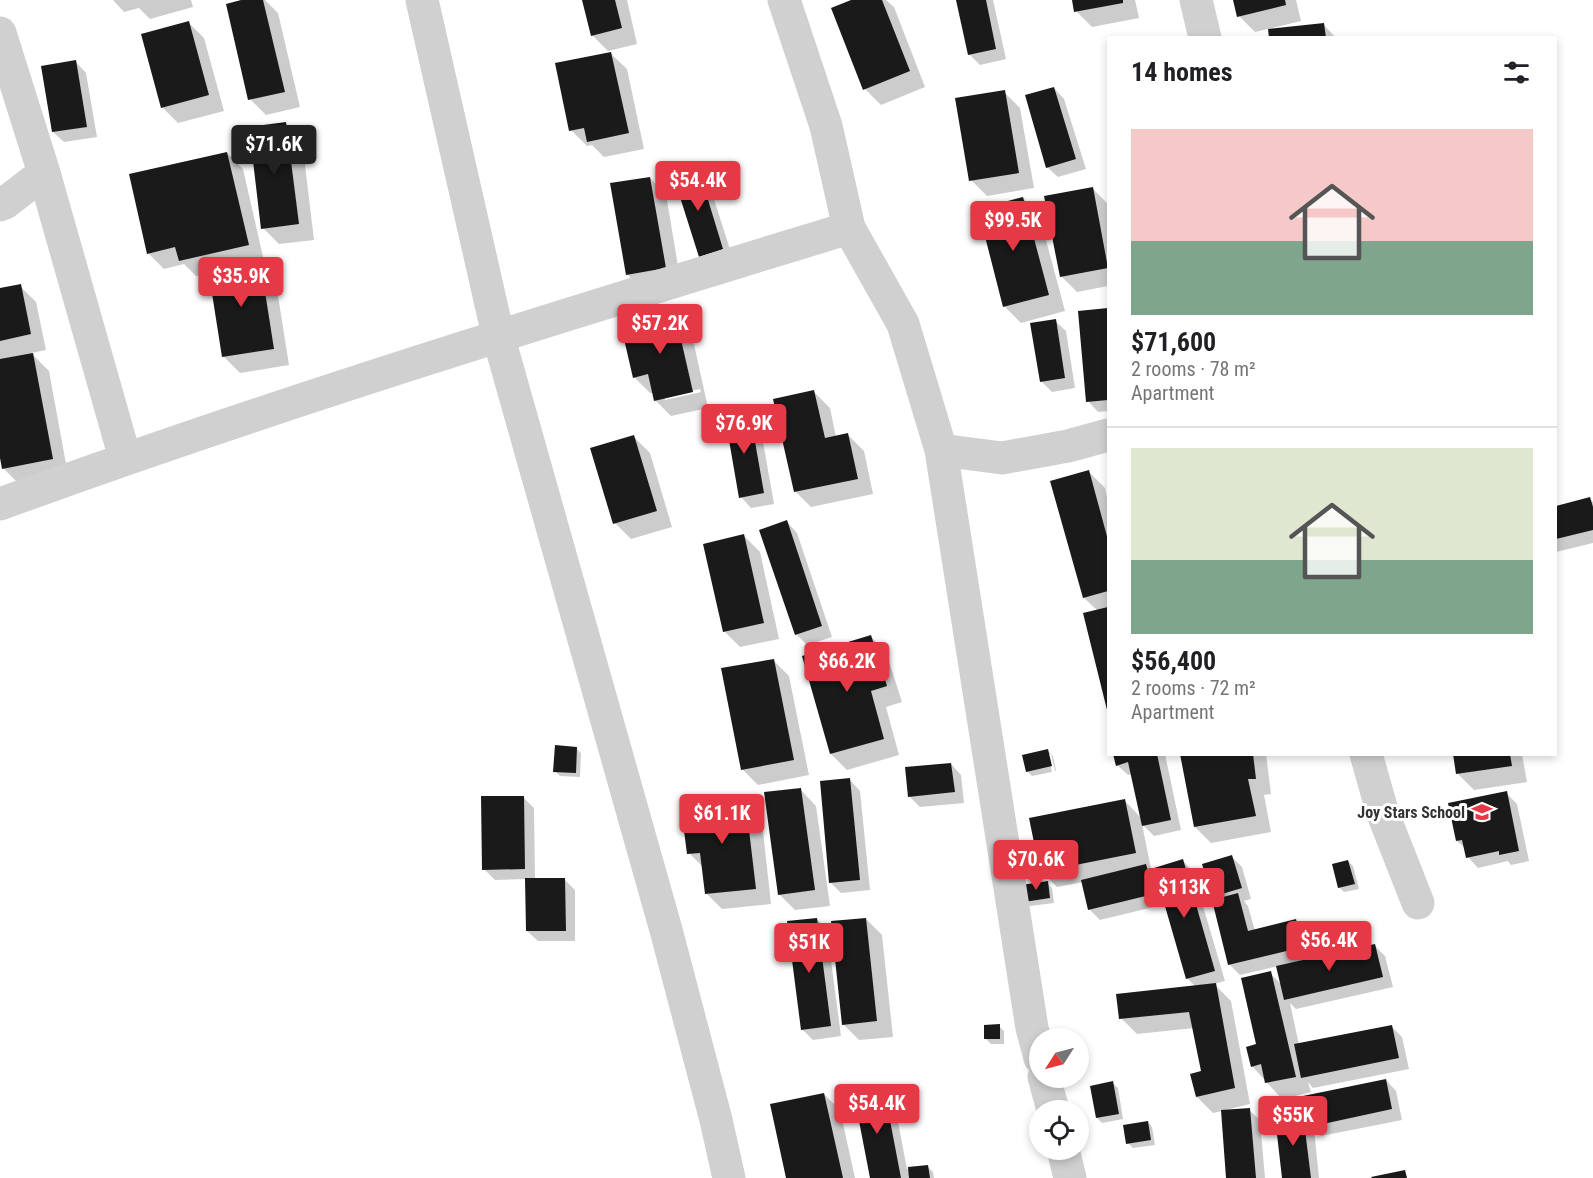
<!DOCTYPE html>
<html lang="en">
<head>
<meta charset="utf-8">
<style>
	:root { --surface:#fff; --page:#f2f2f2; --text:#202124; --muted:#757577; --line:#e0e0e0; --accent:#e63946 }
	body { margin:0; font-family:"Roboto Condensed",sans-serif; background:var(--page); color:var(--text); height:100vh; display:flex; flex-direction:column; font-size:22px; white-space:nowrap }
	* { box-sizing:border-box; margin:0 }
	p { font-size:20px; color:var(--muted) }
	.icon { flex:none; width:33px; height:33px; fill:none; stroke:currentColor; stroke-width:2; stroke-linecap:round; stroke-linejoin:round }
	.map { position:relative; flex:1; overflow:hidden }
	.details { position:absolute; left:1107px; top:36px; width:450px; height:720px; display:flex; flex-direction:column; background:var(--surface); border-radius:0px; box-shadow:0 3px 9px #0003 }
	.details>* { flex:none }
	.needle { width:39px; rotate:234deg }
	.tools { position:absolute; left:1029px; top:1028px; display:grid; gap:12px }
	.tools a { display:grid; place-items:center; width:60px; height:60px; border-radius:50%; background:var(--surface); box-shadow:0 3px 9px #0003; font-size:30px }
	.price { position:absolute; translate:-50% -51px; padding:0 14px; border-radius:6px; background:var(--accent); color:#fff; font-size:20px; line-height:39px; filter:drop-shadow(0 2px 3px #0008) }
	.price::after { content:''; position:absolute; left:50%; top:36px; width:18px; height:14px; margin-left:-9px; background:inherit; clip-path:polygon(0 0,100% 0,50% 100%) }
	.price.selected { background:#222; color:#fff }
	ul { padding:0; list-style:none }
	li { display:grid; align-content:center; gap:12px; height:318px; padding:0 24px }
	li+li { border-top:2px solid var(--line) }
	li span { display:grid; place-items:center; height:186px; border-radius:0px; color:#555 }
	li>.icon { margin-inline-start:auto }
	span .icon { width:108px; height:108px; fill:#fffc; stroke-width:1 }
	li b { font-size:26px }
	h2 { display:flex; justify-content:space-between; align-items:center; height:72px; padding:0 24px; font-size:26px }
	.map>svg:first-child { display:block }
	.shadow { fill:#0003; fill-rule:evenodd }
	.building { fill:#1a1a1a }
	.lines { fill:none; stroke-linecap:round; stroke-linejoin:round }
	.minor { stroke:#d0d0d0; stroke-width:33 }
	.labels { text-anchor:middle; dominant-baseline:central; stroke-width:6; stroke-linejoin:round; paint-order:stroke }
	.poi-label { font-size:16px; font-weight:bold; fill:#333; stroke:#fff; text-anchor:end }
</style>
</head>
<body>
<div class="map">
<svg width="1593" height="1178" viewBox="0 0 1593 1178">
	<rect width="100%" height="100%" fill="#fff"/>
	<path class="shadow" d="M113 0H191L193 7 150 19 139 8 124 12Z
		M248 0H265L278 13 300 107 266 115 250 99Z
		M584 0H627L637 44 608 51 627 69 644 149 604 157 592 145 587 146 571 130 610 53 592 35Z
		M855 0H886L894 7 925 87 881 105 865 89Z
		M957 0H993L1006 59 980 65 969 54Z
		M1073 0H1135L1139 18 1092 27 1076 11Z
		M1234 0H1296L1301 21 1255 32 1239 16Z
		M188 22 204 38 224 111 178 123 162 107Z
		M1324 25 1336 38H1270Z
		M76 62 86 73 97 137 64 142 53 132Z
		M1054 88 1064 99 1086 169 1058 177 1047 167Z
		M1004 92 1020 108 1034 188 987 196 971 180Z
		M286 124 302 140 314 240 279 244 263 228Z
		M227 153 243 169 264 261 260 262 275 277 289 365 240 373 224 357 210 273 196 276 184 264 164 269 148 253Z
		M697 169 708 180 733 259 711 267Z
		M650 178 666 194 681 284 643 290 627 274Z
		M1092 188 1108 204V286L1077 292 1061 276Z
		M1023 198 1039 214 1065 311 1021 323 1005 307 980 210Z
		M20 286 36 302 46 350 31 353 49 371 68 475 19 484 3 468 0 450V290Z
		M674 310 690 326 708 408 671 416 655 400 654 393H650L634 377 641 338ZM700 389 701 392 665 400V397Z
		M1108 310V411L1098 412 1088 401 1080 312Z
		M1055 321 1066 331 1075 388 1052 392 1041 381Z
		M814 392 830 408 836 437 848 435 864 451 873 494 811 507 795 491Z
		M749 414 760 425 774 504 751 508 741 497Z
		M634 437 650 453 672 527 631 539 615 523Z
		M1089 472 1105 488 1108 502V711L1085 614 1098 611 1084 598 1052 482Z
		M1590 499 1593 502V543L1556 552V507Z
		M787 522 797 533 832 637 807 645 796 634Z
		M744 536 760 552 779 639 740 647 724 631Z
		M870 636 886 652 902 702 886 707 899 755 847 770 831 754Z
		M773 660 789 676 809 775 758 785 742 769Z
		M576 748 581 753 580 777 560 776 555 771Z
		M1048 751 1053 756 1056 771H1055L1051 754H1048L1052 772 1032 776 1027 771Z
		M1115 754H1165L1181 830 1154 836 1142 824 1151 869 1149 870 1158 878 1183 861 1193 872 1225 981 1214 984 1231 1001 1250 1104 1226 1110 1227 1111 1249 1110 1260 1120 1265 1178H1228L1222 1111 1213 1113 1197 1097 1202 1073 1194 1028 1137 1034 1121 1018 1196 987 1187 978 1166 904 1100 920 1089 909 1083 882 1057 887 1041 871 1125 801 1141 818 1132 774 1128 775 1117 765Z
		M1182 754H1266L1271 794 1264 795 1271 832 1211 843 1195 827Z
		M1455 754H1522L1527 782 1474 790 1458 774Z
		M951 764 961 775 964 803 920 807 909 796Z
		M850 780 860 791 870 890 841 893 830 882Z
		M800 789 816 806 830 906 795 910 779 894Z
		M1506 793 1517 804 1529 861 1511 865 1508 861 1478 868 1468 857 1466 849 1457 841Z
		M523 797 534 808 535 879H564L575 890V941H538L527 931 526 879 495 880 484 869Z
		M745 797 761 813 771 904 722 909 706 893 704 868 689 853 698 823Z
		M1232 857 1242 867 1251 899 1244 901 1248 906 1255 931 1295 921 1306 932 1313 959 1374 945 1385 956 1393 987 1296 1009 1290 1003 1299 1045 1392 1027 1402 1037 1409 1069 1313 1088 1308 1082 1311 1092 1282 1099 1252 1066 1258 1045 1270 973 1282 985 1278 966 1240 975 1229 964 1217 900 1213 897Z
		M1348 861 1353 866 1359 889 1344 892 1339 887Z
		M1047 883 1052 888 1054 903 1030 906 1025 901Z
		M817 919 827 930 841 1036 813 1040 802 1029Z
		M866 919 882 935 893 1037 859 1040 843 1024Z
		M999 1026 1004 1031V1044H991L986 1039Z
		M1386 1080 1396 1091 1402 1120 1321 1136 1314 1129 1319 1178H1283L1303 1116 1310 1123Z
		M1113 1083 1118 1088 1123 1119 1102 1123 1097 1118Z
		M884 1091 894 1101 907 1169 928 1167 933 1172 934 1178H871Z
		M824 1094 840 1110 855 1178H787Z
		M1148 1122 1152 1127 1155 1145 1133 1148 1128 1143Z"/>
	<path class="building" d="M241 0H263L285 92 248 100 226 4Z
		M582 0H615L622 28 591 36Z
		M851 0H882L910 71 863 90 831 8Z
		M956 0H986L996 49 968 55Z
		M1072 0H1123V3L1074 12Z
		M1233 0H1285L1286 5 1237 17Z
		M189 21 209 95 161 108 141 34Z
		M1324 23 1326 38H1269L1268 29Z
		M611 52 629 133 587 142 584 128 569 131 555 63Z
		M76 60 87 127 52 132 41 66Z
		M1054 87 1076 159 1046 168 1025 95Z
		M1005 90 1019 173 969 181 955 98Z
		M286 122 299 224 261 229 249 127Z
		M227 152 249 245 179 261 175 247 147 254 129 174Z
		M698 167 723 249 699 257 673 175Z
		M650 177 666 268 626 275 610 183Z
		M1093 187 1108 268 1060 277 1044 196Z
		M1023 197 1049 295 1003 307 978 209Z
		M260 260 274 349 222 357 208 268Z
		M21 284 31 334 0 341V288Z
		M1108 308V400L1086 402 1078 311Z
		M674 309 693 392 654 401 648 374 633 378 624 339 639 336 635 318Z
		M1056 319 1065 378 1040 382 1030 323Z
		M33 353 53 459 2 469 0 458V359Z
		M814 390 825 438 848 433 858 479 794 492 773 399Z
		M750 413 764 493 739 498 725 417Z
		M634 435 657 511 613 524 590 448Z
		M1089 470 1108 540V591L1083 598 1050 481Z
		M1590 497 1593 507V530L1556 539V506Z
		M787 520 822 626 795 635 759 530Z
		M744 534 764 623 723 632 703 544Z
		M1108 607V714L1083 613Z
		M871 635 887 686 871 691 884 739 830 754 802 656Z
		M774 659 794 760 741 770 721 668Z
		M555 745 577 747 576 773 553 772Z
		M1048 749 1052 766 1026 772 1022 755Z
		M1113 754H1157L1171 820 1142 826 1128 762 1116 766Z
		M1180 754H1253L1256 779H1248L1256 816 1194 827Z
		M1453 754H1510L1512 766 1456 774Z
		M951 763 955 792 908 797 905 767Z
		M850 778 860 880 829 883 820 781Z
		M801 788 815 890 778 895 764 792Z
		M1507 791 1519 851 1499 855V851L1466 858 1462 840 1456 841 1448 803Z
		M481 796H524L525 869 482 870Z
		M745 796 756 889 705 894 700 853 687 854 683 823 697 822 695 801Z
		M1125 799 1136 853 1040 872 1029 818Z
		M1232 855 1242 888 1212 897 1202 864Z
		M1183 859 1215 971 1186 979 1154 868Z
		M1348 860 1355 884 1338 888 1332 864Z
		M1146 864 1154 894 1088 910 1081 880Z
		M525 878H565L566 931H526Z
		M1048 881 1050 898 1024 902 1021 885Z
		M1238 893 1248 931 1296 919 1303 947 1228 965 1212 900Z
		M817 918 831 1026 801 1030 787 921Z
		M866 918 877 1021 842 1025 831 921Z
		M1375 944 1383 977 1284 1000 1276 966Z
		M1271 971 1296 1077 1265 1083 1261 1064 1251 1067 1246 1047 1256 1044 1241 978Z
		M1216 983 1235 1088 1196 1097 1190 1074 1201 1071 1189 1012 1119 1019 1116 994Z
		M1000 1024V1039H984V1025Z
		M1392 1025 1399 1058 1301 1078 1294 1044Z
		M1386 1079 1392 1109 1309 1127 1303 1096Z
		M1113 1081 1119 1114 1096 1118 1090 1086Z
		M884 1089 901 1178H870L854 1095Z
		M824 1093 843 1178H786L770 1104Z
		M1250 1108 1256 1178H1226L1221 1110Z
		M1303 1114 1311 1178H1282L1275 1117Z
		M1148 1121 1151 1140 1126 1144 1123 1125Z
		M928 1165 930 1178H909L908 1167Z
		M1405 1170 1407 1178H1372L1371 1177Z"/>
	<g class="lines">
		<path class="minor" d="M422 0 498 335 666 930 716 1120 729 1178
			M784 0 826 126 849 228
			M1196 0 1205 38
			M0 33 44 173 125 458
			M0 205 5 203 44 173
			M941 450 1002 458 1068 446 1108 435
			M0 504C280 402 564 315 849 228L903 324 941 450 1032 1028 1040 1058
			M1366 754 1383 814 1418 903
			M1044 1077 1053 1110
			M1063 1149 1070 1178"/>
	</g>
	<defs>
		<g id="school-bare" transform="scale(1.62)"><path d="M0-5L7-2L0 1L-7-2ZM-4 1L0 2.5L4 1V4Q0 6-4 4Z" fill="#e63946" stroke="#fff" stroke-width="2.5" paint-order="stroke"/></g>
	</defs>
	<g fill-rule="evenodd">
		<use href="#school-bare" x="1482" y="812"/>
	</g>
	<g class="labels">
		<g class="poi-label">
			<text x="1465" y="812">Joy Stars School</text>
		</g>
	</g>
</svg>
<div class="tools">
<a><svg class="needle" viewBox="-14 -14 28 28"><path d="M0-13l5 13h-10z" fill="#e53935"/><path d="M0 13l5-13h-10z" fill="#757577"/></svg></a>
<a><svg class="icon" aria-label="locate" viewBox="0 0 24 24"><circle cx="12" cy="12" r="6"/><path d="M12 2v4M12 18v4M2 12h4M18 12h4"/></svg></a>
</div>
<b class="price selected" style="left:274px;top:176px">$71.6K</b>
<b class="price" style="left:698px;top:212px">$54.4K</b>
<b class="price" style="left:1013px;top:252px">$99.5K</b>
<b class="price" style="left:241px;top:308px">$35.9K</b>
<b class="price" style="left:660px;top:355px">$57.2K</b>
<b class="price" style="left:744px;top:455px">$76.9K</b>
<b class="price" style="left:847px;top:693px">$66.2K</b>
<b class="price" style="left:722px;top:845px">$61.1K</b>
<b class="price" style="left:1036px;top:891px">$70.6K</b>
<b class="price" style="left:1184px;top:919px">$113K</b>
<b class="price" style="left:1329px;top:972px">$56.4K</b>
<b class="price" style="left:809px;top:974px">$51K</b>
<b class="price" style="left:877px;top:1135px">$54.4K</b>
<b class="price" style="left:1293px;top:1147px">$55K</b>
<section class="details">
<h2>14 homes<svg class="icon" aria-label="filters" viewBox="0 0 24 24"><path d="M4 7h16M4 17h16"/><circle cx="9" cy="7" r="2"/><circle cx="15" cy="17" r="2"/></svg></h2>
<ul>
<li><span style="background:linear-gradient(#f6c9c9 60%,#7fa58c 0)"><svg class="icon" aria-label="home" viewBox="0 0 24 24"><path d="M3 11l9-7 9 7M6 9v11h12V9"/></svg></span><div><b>$71,600</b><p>2 rooms · 78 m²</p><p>Apartment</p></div></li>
<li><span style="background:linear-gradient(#dfe7d0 60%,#7fa58c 0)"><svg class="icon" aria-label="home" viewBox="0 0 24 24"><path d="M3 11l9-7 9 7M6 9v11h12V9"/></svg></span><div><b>$56,400</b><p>2 rooms · 72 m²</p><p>Apartment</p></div></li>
</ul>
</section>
</div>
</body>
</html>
